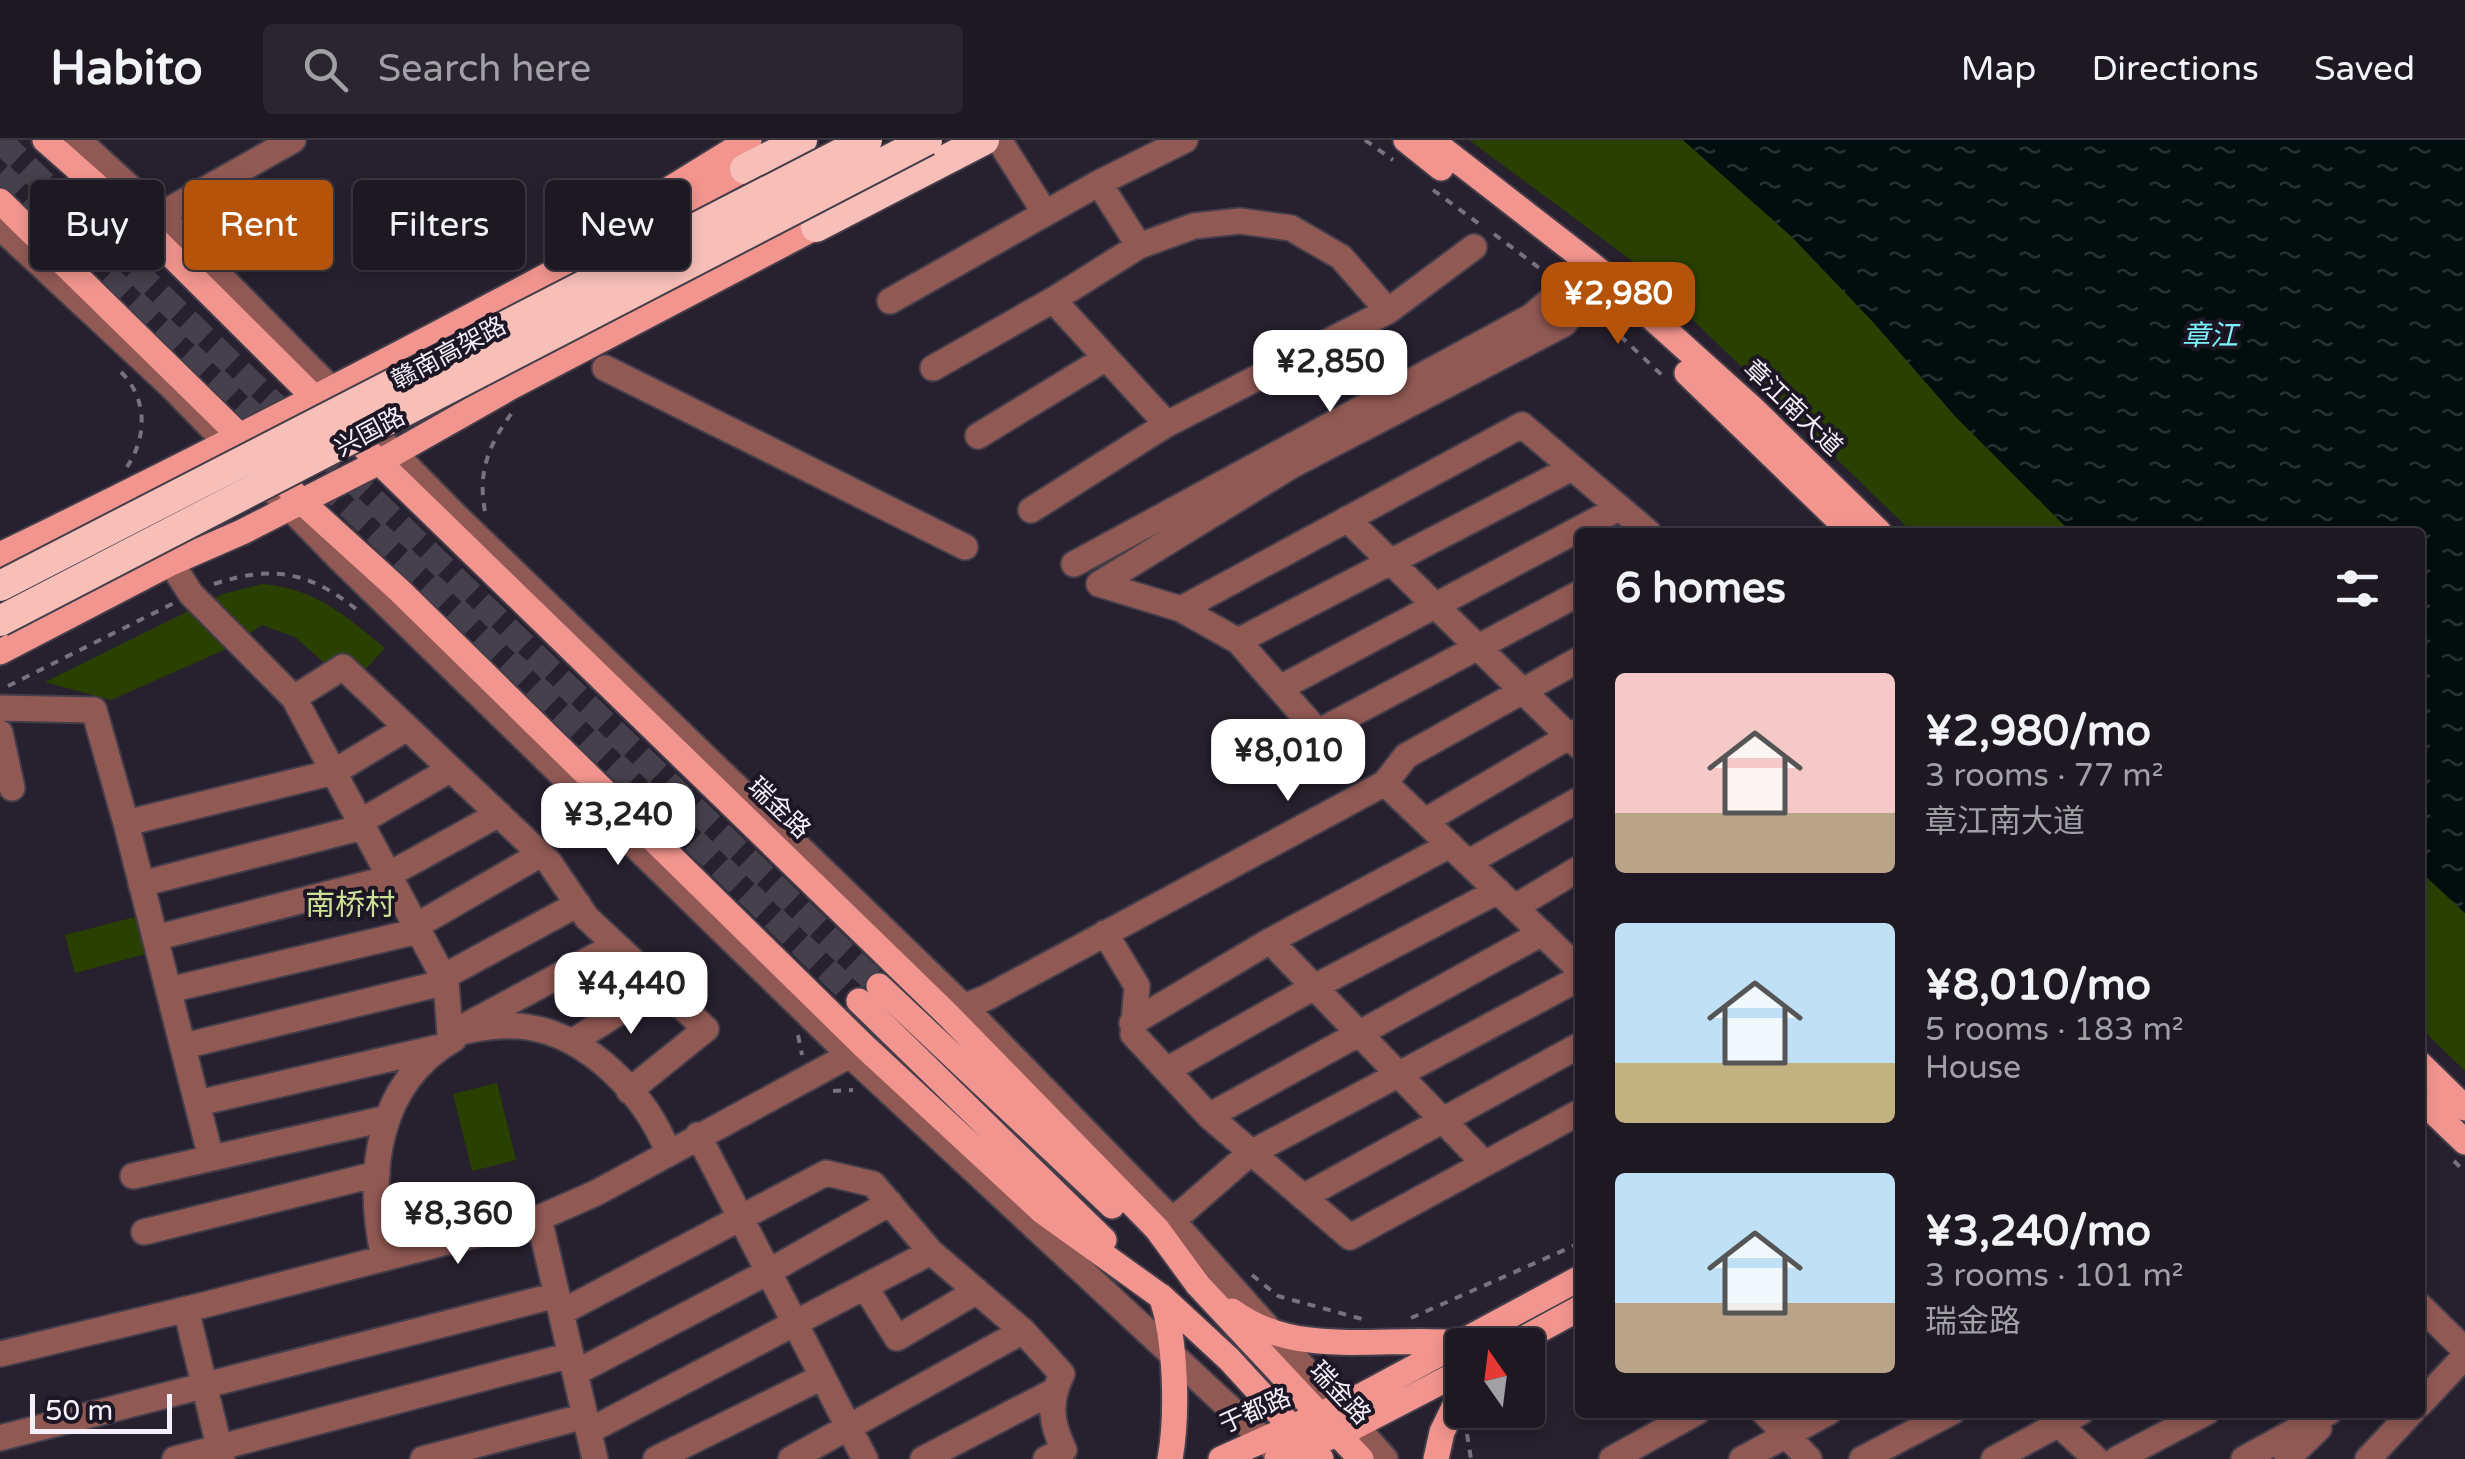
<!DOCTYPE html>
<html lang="en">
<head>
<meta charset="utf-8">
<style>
	:root { --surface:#1d1822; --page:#2a252f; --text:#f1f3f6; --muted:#a0a0a5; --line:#3b3740; --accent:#b45309 }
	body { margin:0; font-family:"Varela Round","Noto Sans SC",sans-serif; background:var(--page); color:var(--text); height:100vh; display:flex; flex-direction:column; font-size:38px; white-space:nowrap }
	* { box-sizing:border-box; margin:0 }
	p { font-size:32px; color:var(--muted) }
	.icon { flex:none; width:55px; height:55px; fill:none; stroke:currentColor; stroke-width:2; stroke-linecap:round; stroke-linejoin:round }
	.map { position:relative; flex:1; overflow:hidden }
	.details { position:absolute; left:1575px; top:388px; width:850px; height:890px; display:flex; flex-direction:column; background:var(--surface); border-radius:10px; box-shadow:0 5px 15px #0003,0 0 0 2px var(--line) }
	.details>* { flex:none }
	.hud { position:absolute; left:30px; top:40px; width:950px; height:90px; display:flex; gap:20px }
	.needle { width:65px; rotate:346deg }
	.tools { position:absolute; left:1445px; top:1188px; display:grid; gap:20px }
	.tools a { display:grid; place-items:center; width:100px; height:100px; border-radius:10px; background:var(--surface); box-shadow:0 5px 15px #0003,0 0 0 2px var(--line); font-size:50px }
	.scale { position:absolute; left:30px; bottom:25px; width:142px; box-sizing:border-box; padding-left:10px; border:5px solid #f4eff9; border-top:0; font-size:28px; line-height:35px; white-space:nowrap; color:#f4eff9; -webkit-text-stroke:8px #1d1624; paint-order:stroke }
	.price { position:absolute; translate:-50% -85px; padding:0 22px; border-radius:20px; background:#fff; color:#222; font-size:32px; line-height:65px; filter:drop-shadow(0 2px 5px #0008) }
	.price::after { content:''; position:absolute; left:50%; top:60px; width:30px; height:22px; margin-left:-15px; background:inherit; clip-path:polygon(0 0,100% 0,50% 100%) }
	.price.selected { background:var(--accent); color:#fff }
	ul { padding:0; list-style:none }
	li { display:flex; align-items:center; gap:30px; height:250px; padding:0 40px }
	li span { display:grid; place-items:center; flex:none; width:280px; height:200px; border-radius:10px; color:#555 }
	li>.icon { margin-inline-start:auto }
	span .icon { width:120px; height:120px; fill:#fffc; stroke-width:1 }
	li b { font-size:42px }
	h2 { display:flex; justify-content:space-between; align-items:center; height:120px; padding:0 40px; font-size:42px }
	.pill { padding:0 35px; border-radius:10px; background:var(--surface); box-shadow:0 5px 15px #0003,0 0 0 2px var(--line); font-size:35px; line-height:90px }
	.pill.selected { background:var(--accent); color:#fff }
	header { display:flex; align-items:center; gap:60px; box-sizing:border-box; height:140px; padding:0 50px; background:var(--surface); border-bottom:2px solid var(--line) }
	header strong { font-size:48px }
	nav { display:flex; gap:55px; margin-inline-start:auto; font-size:35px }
	.search { width:700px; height:90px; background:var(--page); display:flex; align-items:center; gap:25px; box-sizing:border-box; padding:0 35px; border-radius:10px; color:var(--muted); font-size:38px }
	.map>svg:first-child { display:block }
	.green { fill:#2a4001 }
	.water { fill:url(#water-ripples) }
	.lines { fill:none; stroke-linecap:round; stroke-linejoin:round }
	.major-tunnel { stroke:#463f4c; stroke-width:25; stroke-dasharray:25 12; stroke-linecap:butt }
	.minor-casing { stroke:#443d4a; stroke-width:29 }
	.major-casing { stroke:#443d4a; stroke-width:29 }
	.highway-casing { stroke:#443d4a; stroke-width:34 }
	.path { stroke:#78727e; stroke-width:4; stroke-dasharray:8 8; stroke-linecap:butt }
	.minor { stroke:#915954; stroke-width:25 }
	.major { stroke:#f2958e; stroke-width:25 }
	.highway { stroke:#f8bfb9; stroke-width:30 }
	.highway-bridge-casing { stroke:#443d4a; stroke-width:34; stroke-linecap:butt }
	.highway-bridge { stroke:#f8bfb9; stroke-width:30 }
	.labels { text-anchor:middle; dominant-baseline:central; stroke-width:8; stroke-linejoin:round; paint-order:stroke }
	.street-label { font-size:25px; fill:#f4eff9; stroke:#1d1624 }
	.water-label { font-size:28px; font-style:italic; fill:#79f2fb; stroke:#1d1624 }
	.quarter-label { font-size:30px; fill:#cce195; stroke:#1d1624 }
</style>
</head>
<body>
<header>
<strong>Habito</strong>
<div class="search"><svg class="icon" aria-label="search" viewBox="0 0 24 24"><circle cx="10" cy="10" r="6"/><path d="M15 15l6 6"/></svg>Search here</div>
<nav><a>Map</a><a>Directions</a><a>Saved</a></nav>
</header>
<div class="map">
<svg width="2465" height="1319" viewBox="0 0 2465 1319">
	<defs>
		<pattern id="water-ripples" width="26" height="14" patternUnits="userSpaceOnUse" patternTransform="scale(2.5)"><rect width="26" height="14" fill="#020d0e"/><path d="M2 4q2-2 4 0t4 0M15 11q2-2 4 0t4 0" fill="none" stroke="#283132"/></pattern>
	</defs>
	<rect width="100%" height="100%" fill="#27202e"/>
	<path class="green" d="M1469 0H1683L1792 97 1874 183 1955 276 2071 392H1912L1631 120Z
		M263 444C317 449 344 475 385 508L363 532 329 527 295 497 262 485 224 510 111 560 45 542 223 454Z
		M2420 731 2465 773V931L2420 887Z
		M147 774 157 811 75 833 65 795Z
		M497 943 516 1020 472 1031 453 954Z"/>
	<path class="water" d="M1683 0H2465V773L2420 731V392H2071L1955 276 1874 183 1792 97Z"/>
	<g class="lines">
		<path class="major-tunnel" d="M0 1 879 846
			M0 34 373 389 859 861"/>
		<g class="minor-casing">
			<path id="minor" d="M78 0 161 76 455 375 962 865 1170 1078 1385 1319
				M1004 8 1045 73
				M1099 43 1139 106
				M146 83 293 0
				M0 87 171 246 340 419 850 915 1277 1312
				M1053 160 1167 284
				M890 161 1099 43 1185 0
				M605 228 965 407
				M933 228 1053 160 1139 106 1194 86 1240 81 1291 88 1341 117 1388 171
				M978 296 1106 218
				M1031 370 1167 284 1388 171 1474 107
				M1347 379 1580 607
				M171 423 191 454 294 558 446 842 450 894 616 805
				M1074 424 1532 176 1547 163
				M1099 444 1291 326 1564 184 1593 148
				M1099 444 1181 469 1238 501 1318 592 1580 453
				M1181 469 1522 285 1648 392
				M1238 501 1572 328
				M1280 548 1619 368
				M294 558 343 527 549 722 587 778 706 889 629 951
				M0 568 94 570 126 683 211 1018
				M0 593 12 648
				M1385 643 1406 616 1580 519
				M1425 681 1580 590
				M360 682 451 629
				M126 683 334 632 407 588
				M1469 722 1580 659
				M388 735 499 674
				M141 744 363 687
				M1515 767 1580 728
				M416 786 541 714
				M1105 793 1137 846 1133 894 1209 976 1350 1097 1580 972
				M155 798 390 738
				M1270 801 1484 1023
				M443 837 578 764
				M169 850 418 791
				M952 871 986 858 1385 643 1580 830
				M1132 883 1270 801 1450 705
				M572 902 660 846
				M184 906 446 842
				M1167 930 1314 847 1498 751
				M198 963 436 908
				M1209 976 1542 793
				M698 995 865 1319
				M133 1036 388 978
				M1303 1057 1580 905
				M539 1078 595 1319
				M1160 1086 1185 1070 1249 1014 1580 838
				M144 1092 377 1034
				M384 1118C366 1036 375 944 454 899L450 894C475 889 501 883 527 887 589 896 646 955 668 1012
				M865 1147 897 1198 977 1151
				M2420 1166 2465 1210
				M186 1169 222 1319
				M562 1172 826 1033 873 1044 931 1112 1023 1191 1062 1234C1048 1262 1051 1283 1064 1310L1046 1319
				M0 1214 204 1165 539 1078 596 1053 861 909
				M575 1233 768 1132 890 1063
				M2420 1264 2465 1216
				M1764 1272 1809 1319
				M2050 1276 2096 1319
				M589 1291 931 1112
				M0 1298 557 1155
				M175 1319 571 1215
				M423 1319 585 1276
				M656 1319 822 1237
				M791 1319 1023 1191
				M923 1319 1054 1251
				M1612 1319 1697 1272
				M1742 1319 1829 1272
				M1862 1319 1952 1272
				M1994 1319 2081 1272
				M2117 1319 2207 1272
				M2244 1319 2329 1272
				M2287 1319 2319 1288
				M2368 1319 2412 1272"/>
		</g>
		<g class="major-casing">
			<path id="major" d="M45 0 141 85 379 322 947 874 1157 1089 1198 1145 1361 1319
				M1406 0 1441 28
				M1431 0 1601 132 1752 268 1879 392
				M0 61 241 297 302 362 399 450 865 907 1042 1071 1163 1158 1229 1219 1321 1319
				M613 84 749 0
				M1687 233 1851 392
				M0 415C252 293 499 163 745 29
				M0 512 171 423 242 392 379 322 511 247 816 87
				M879 846 1112 1066
				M859 861 1104 1100
				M2420 924 2465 968
				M2420 959 2465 1002
				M1161 1156C1176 1198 1178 1275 1170 1319
				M1232 1171C1298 1220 1386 1195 1461 1203
				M1512 1205 1580 1168
				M1221 1319 1361 1256 1580 1138
				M1277 1319 1354 1287 1462 1231
				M1436 1319 1442 1292 1462 1251"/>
		</g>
		<g class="highway-casing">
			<path id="highway" d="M745 29 802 0
				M816 87 984 0"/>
		</g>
		<path class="path" d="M1365 0 1393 20
			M1433 50 1482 86
			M1494 94 1566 148
			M1597 174 1666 239
			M121 232C148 259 147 297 127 327
			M485 371C477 331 490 302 514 270
			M214 444C275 424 311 432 361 473
			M8 546 174 463
			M798 895 802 915
			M833 951 853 950
			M2454 1021 2465 1032
			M1252 1135 1278 1156 1362 1179
			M1411 1178 1580 1103
			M1467 1294 1471 1319"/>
		<use href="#minor" class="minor"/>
		<use href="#major" class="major"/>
		<use href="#highway" class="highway"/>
		<g class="highway-bridge-casing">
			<path id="highway-bridge" d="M0 446 867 0
				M0 481 927 0"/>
		</g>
		<use href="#highway-bridge" class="highway-bridge"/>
	</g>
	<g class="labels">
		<g class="street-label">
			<text transform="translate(449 213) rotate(-28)">赣南高架路</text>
			<text transform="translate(1793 268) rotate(44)">章江南大道</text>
			<text transform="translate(370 292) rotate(-28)">兴国路</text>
			<text transform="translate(779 668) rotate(44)">瑞金路</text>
			<text transform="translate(1340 1253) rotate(47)">瑞金路</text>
			<text transform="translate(1255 1271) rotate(-24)">于都路</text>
		</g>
		<g class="water-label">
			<text x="2210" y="196">章江</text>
		</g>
		<g class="quarter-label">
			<text x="350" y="765">南桥村</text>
		</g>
	</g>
</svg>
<div class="tools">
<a><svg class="needle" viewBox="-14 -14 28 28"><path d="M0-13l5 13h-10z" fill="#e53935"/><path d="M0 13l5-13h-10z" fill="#a0a0a5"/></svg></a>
</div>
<div class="scale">50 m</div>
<b class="price selected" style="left:1618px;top:207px">¥2,980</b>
<b class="price" style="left:1330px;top:275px">¥2,850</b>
<b class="price" style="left:1288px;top:664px">¥8,010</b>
<b class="price" style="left:618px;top:728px">¥3,240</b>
<b class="price" style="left:631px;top:897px">¥4,440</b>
<b class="price" style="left:458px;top:1127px">¥8,360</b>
<div class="hud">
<a class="pill">Buy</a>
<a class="pill selected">Rent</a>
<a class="pill">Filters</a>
<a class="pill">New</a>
</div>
<section class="details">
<h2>6 homes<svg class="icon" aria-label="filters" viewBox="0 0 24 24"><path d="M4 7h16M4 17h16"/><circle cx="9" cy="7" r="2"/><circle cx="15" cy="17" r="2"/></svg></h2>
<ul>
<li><span style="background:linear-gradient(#f6c9c9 70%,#b9a48a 0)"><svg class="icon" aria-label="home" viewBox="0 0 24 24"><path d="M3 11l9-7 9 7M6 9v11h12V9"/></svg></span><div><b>¥2,980/mo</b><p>3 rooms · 77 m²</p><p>章江南大道</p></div></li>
<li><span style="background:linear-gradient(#bfe0f5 70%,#c2b280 0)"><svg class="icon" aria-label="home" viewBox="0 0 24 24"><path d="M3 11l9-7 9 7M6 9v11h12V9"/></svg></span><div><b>¥8,010/mo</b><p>5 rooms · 183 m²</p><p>House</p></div></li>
<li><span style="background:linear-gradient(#bfe0f5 65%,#b9a48a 0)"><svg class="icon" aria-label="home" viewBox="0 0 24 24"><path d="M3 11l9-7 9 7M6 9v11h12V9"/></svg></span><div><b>¥3,240/mo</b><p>3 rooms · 101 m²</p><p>瑞金路</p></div></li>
</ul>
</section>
</div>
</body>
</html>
